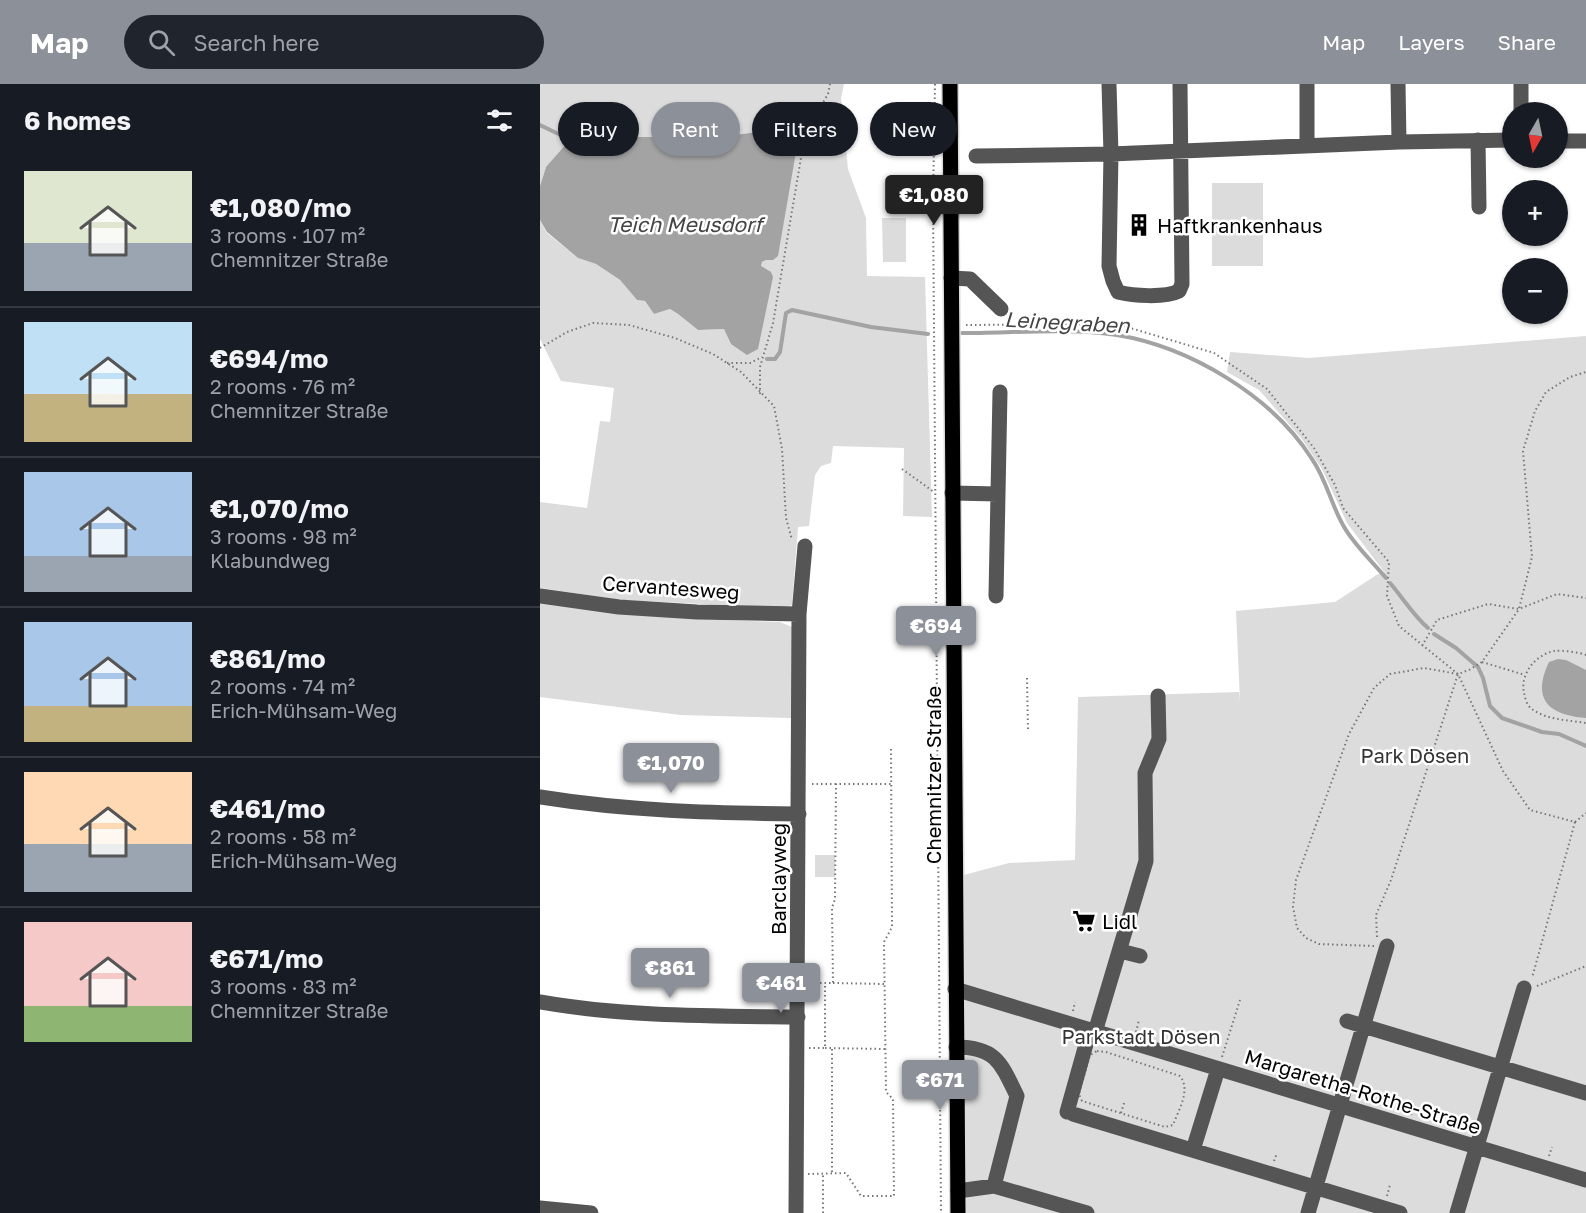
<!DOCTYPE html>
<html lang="en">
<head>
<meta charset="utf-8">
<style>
	:root { --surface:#171b24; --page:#20242c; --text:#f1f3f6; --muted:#9ea1a6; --line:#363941; --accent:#8c9099 }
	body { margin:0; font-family:"Golos Text",sans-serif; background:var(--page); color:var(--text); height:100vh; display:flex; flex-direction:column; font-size:22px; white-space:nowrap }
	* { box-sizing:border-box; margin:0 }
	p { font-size:20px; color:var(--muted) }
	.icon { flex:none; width:33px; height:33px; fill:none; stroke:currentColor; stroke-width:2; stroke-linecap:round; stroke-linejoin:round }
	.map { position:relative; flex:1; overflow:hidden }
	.panel { display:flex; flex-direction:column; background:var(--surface); width:540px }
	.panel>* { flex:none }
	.top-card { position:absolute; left:18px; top:18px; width:570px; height:54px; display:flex; gap:12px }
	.needle { width:39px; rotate:189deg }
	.tools { position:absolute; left:962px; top:18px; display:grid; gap:12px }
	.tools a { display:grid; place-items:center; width:66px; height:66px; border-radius:50%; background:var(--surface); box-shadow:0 2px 4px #0004; font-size:30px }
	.price { position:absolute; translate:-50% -51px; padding:0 14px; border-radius:6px; background:var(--accent); color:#fff; font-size:20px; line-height:39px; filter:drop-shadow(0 2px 3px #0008) }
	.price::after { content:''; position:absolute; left:50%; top:36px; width:18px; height:14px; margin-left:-9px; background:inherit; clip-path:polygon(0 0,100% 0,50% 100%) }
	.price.active { background:#222; color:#fff }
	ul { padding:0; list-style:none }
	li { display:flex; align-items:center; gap:18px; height:150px; padding:0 24px }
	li+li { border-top:2px solid var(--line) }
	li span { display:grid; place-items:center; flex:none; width:168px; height:120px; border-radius:0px; color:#555 }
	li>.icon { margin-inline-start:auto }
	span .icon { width:72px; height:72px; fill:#fffc; stroke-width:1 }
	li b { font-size:26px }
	h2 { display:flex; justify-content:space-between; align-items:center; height:72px; padding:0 24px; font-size:26px }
	.chip { padding:0 21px; border-radius:27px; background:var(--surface); box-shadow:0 2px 4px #0004; font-size:21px; line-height:54px }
	.chip.active { background:var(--accent); color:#fff }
	header { display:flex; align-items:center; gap:36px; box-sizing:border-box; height:84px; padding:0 30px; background:var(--accent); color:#fff }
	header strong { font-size:28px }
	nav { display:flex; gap:33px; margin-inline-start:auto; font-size:21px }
	.search { width:420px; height:54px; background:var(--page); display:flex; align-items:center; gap:15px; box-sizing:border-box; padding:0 21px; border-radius:33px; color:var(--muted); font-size:22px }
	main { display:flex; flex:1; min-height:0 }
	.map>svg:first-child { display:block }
	.green { fill:#dcdcdc }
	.water { fill:#a3a3a3 }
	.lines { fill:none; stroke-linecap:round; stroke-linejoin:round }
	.stream { stroke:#a3a3a3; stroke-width:4 }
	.major-casing { stroke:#dbdbdb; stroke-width:18 }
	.path { stroke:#777; stroke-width:2; stroke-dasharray:1.5 3; stroke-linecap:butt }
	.minor { stroke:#555; stroke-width:15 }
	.major { stroke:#000; stroke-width:15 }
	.labels { text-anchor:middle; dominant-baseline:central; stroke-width:5; stroke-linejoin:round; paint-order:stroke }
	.poi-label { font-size:20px; fill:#000; stroke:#fff; text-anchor:start }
	.street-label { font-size:20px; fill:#000; stroke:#fff }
	.park-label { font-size:20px; fill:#333; stroke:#fff }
	.water-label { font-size:21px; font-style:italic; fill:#444; stroke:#fff }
</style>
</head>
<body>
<header>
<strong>Map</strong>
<div class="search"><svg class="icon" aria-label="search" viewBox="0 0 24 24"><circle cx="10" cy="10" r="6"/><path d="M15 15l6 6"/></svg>Search here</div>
<nav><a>Map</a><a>Layers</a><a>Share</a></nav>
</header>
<main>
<section class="panel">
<h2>6 homes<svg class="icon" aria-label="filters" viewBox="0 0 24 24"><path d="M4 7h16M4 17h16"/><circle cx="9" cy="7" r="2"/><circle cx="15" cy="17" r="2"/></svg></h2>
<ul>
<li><span style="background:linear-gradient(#dfe7d0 60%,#9aa5b1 0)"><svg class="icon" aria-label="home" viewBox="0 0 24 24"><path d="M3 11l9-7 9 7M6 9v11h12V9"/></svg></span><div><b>€1,080/mo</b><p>3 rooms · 107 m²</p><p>Chemnitzer Straße</p></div></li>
<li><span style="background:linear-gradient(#bfe0f5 60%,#c2b280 0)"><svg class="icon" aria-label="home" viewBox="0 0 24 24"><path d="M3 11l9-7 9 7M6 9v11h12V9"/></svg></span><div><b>€694/mo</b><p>2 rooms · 76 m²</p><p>Chemnitzer Straße</p></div></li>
<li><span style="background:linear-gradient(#a9c7e8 70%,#9aa5b1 0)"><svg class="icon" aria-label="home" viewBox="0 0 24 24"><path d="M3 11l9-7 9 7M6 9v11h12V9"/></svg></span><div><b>€1,070/mo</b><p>3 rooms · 98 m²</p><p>Klabundweg</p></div></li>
<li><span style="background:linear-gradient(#a9c7e8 70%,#c2b280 0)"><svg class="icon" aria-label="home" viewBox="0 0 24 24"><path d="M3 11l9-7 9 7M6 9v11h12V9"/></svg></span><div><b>€861/mo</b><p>2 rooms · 74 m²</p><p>Erich-Mühsam-Weg</p></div></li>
<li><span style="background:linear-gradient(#ffd9b3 60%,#9aa5b1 0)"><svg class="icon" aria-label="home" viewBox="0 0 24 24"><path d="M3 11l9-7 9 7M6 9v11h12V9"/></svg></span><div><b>€461/mo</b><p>2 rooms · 58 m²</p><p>Erich-Mühsam-Weg</p></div></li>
<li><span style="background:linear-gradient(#f6c9c9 70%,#8fb573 0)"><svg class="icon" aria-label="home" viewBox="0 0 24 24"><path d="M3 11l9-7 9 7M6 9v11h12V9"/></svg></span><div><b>€671/mo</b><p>3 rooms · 83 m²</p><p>Chemnitzer Straße</p></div></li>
</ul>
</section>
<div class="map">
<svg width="1046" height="1129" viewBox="0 0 1046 1129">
	<rect width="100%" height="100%" fill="#fff"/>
	<path class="green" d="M0 0H304L301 14 308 85 326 134 327 192 385 193 392 433 363 432 364 364 293 362 291 379 281 382 275 391 269 442 258 443 252 521 244 524 81 516 0 504V418L47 424 60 337 70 338 74 304 21 297 0 255V136L7 149 38 174 56 180 80 196 97 216 105 217 114 230 130 225 138 230 158 246 185 245 191 260 222 178 226 176 249 44 178 53H67L6 83 0 102Z
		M672 99H723V182H672Z
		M342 134H366V178H343Z
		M1046 252V1129H426L420 792 469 779 535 776 538 613 699 608 700 618 696 527 795 518 838 490 845 489 807 439 782 385 761 354 719 306 687 288 690 268 769 274Z
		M0 519 157 535 240 538 252 543V634L140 631 0 613Z
		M275 771H295V793H275Z"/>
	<path class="water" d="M249 44 256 51 257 62 238 172 233 176H226L222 178 221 182 231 188 233 193 218 265 207 271 191 260 184 245 158 246 138 230 130 225 114 230 105 217 97 216 80 196 56 180 38 174 7 148 0 136V102L6 83 28 58 67 53H178Z
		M1018 575 1026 576 1046 586V634C1009 631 991 616 1009 578Z"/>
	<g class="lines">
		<path class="stream" d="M0 41 33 57
			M422 249C471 249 528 244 577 251 650 263 732 312 772 375 786 395 791 420 803 441 813 460 832 477 846 494
			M227 275H235L240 268 246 229 252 226 331 243 388 250
			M850 499C863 514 873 531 888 544
			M894 550 916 564 938 583 943 594 950 622 962 634 1002 648 1019 650 1046 662"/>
		<g class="major-casing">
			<path id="major" d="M410 0 418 1129"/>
		</g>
		<path class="path" d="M395 0 393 117 401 1129
			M235 28 277 29
			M426 241 577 240 674 269 727 305 774 364 795 401 803 424 849 478 847 512 859 542 918 590 963 687 990 726 1035 738 992 894
			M0 264 27 248 53 239 89 241 135 254 173 270 201 288 234 322 242 365 246 434 252 456
			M187 279H210L222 273
			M220 310V283L233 239 262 68 268 44 288 10 290 0
			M362 385 394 408
			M882 562 897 536 948 520 979 525 1017 510 1046 514
			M1046 571C1038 568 1022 566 1014 567 995 571 980 590 984 609 985 614 987 622 992 625 1006 636 1029 636 1046 639
			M942 578 985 591
			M487 594 488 647
			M272 700H296
			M1035 738 1046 729
			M837 853 836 831 851 796 918 590
			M834 862 779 860 766 854 757 844 753 823 756 796 809 650 834 604 850 590 884 584 918 590 929 586 942 578 979 525 992 473 983 367 995 327 1006 308 1030 293 1046 288
			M271 899H293L292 824 295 815 296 700H351
			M293 899 344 900
			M997 902 1046 882
			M533 927 535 918
			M596 948 599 936
			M269 964H285V899
			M285 964 345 965
			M292 965V1089
			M557 967 566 968 640 992C651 1006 639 1025 633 1041L625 1043 542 1017 539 1010 550 971Z
			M682 973 700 916
			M769 1000 773 988
			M581 1029 584 1019
			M871 1031 874 1022
			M1009 1072 1012 1063
			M734 1077 737 1069
			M268 1090 306 1089 321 1112H354L353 1015 346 1008 344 858 352 843 351 664
			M847 1112 850 1101
			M283 1129V1090"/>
		<path class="minor" d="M569 0 571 70 569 182 573 197 578 208C593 212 625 214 639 207L642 200 640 0
			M767 0V61
			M858 0 859 58
			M981 28V0
			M938 56 939 123
			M1017 57H1046
			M436 72 571 70 859 58 972 56
			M411 194 430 195 461 225
			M412 409 458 410
			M0 512 79 523 157 528 259 530
			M456 512 460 308
			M0 713C86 727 172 729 259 730
			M580 867 600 872
			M415 905 1046 1096
			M0 918C85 933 172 932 258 933
			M807 937 1046 1009
			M555 948 606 777 605 689 619 655 618 612
			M416 963C456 963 461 979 477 1012L454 1102
			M527 1028 550 946
			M533 1030 860 1129
			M653 1066 678 985
			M418 1107 454 1102 547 1129
			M0 1124 51 1129
			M256 1129 259 530 265 462
			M768 1129 847 862
			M917 1129 984 904"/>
		<use href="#major" class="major"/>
	</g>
	<defs>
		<g id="building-bare" transform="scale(1.8)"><path d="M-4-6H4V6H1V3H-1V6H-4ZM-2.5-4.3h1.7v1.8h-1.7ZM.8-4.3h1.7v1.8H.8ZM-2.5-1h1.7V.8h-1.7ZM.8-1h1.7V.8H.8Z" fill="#000" stroke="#fff" stroke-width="2.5" paint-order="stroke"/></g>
		<g id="supermarket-bare" transform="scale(1.8)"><path d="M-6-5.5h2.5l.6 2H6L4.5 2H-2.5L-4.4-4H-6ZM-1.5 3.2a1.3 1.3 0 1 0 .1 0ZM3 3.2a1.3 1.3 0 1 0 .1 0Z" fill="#000" stroke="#fff" stroke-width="2.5" paint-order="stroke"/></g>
	</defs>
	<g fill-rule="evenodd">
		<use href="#building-bare" x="599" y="141"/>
		<use href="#supermarket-bare" x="544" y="837"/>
	</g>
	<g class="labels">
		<g class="poi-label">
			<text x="617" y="141">Haftkrankenhaus</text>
			<text x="562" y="837">Lidl</text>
		</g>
		<g class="street-label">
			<text transform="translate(131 503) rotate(4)">Cervantesweg</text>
			<text transform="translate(393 691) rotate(-90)">Chemnitzer Straße</text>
			<text transform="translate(238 795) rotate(-90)">Barclayweg</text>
			<text transform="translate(823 1007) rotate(17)">Margaretha-Rothe-Straße</text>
		</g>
		<g class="park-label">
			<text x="875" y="671">Park Dösen</text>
			<text x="601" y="952">Parkstadt Dösen</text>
		</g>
		<g class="water-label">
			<text x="145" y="140">Teich Meusdorf</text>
			<text transform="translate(527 238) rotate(3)">Leinegraben</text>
		</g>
	</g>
</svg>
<div class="tools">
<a><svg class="needle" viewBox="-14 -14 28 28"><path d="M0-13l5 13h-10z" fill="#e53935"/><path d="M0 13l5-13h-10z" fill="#9ea1a6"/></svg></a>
<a>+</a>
<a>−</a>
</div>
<b class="price active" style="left:394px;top:142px">€1,080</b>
<b class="price" style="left:396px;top:573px">€694</b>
<b class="price" style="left:131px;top:710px">€1,070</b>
<b class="price" style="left:130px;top:915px">€861</b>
<b class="price" style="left:241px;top:930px">€461</b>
<b class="price" style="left:400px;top:1027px">€671</b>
<div class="top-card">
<a class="chip">Buy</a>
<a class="chip active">Rent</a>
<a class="chip">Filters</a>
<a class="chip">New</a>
</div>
</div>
</main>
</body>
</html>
